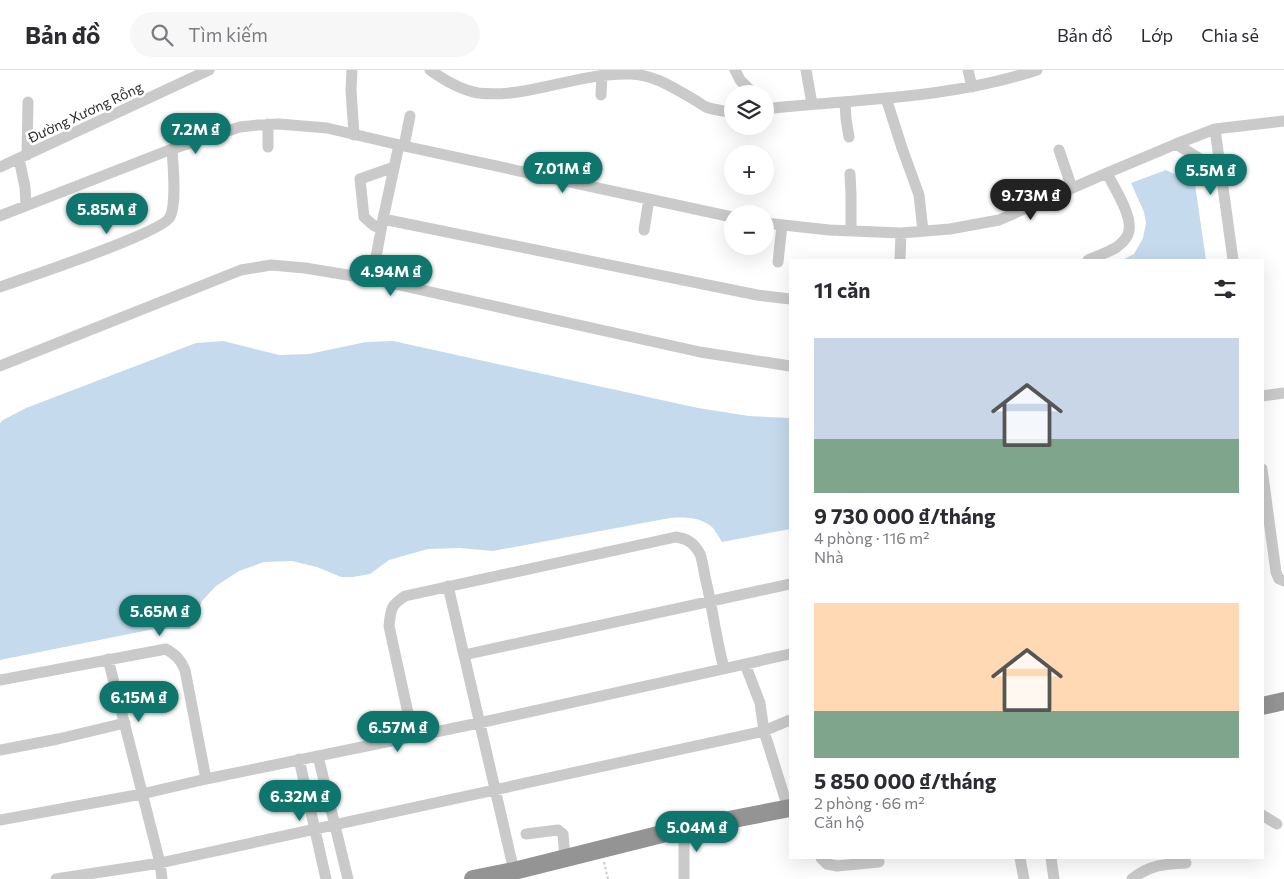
<!DOCTYPE html>
<html lang="vi">
<head>
<meta charset="utf-8">
<style>
	:root { --surface:#fff; --page:#f7f7f7; --text:#2b2b33; --muted:#7c7c81; --line:#e1e1e2; --accent:#0f766e }
	body { margin:0; font-family:Commissioner,sans-serif; background:var(--page); color:var(--text); height:100vh; display:flex; flex-direction:column; font-size:19px; white-space:nowrap }
	* { box-sizing:border-box; margin:0 }
	p { font-size:16px; color:var(--muted) }
	.icon { flex:none; width:28px; height:28px; fill:none; stroke:currentColor; stroke-width:2; stroke-linecap:round; stroke-linejoin:round }
	.map { position:relative; flex:1; overflow:hidden }
	.drawer { position:absolute; left:789px; top:189px; width:475px; height:600px; display:flex; flex-direction:column; background:var(--surface); border-radius:0px; box-shadow:0 5px 20px #0002 }
	.drawer>* { flex:none }
	.fabs { position:absolute; left:724px; top:15px; display:grid; gap:10px }
	.fabs a { display:grid; place-items:center; width:50px; height:50px; border-radius:50%; background:var(--surface); box-shadow:0 5px 20px #0002; font-size:25px }
	.price { position:absolute; translate:-50% -42px; padding:0 11px; border-radius:18px; background:var(--accent); color:#fff; font-size:16px; line-height:32px; filter:drop-shadow(0 1px 2px #0008) }
	.price::after { content:''; position:absolute; left:50%; top:30px; width:15px; height:11px; margin-left:-8px; background:inherit; clip-path:polygon(0 0,100% 0,50% 100%) }
	.price.on { background:#222; color:#fff }
	ul { padding:0; list-style:none }
	li { display:grid; align-content:center; gap:10px; height:265px; padding:0 25px }
	li span { display:grid; place-items:center; height:155px; border-radius:0px; color:#555 }
	li>.icon { margin-inline-start:auto }
	span .icon { width:90px; height:90px; fill:#fffc; stroke-width:1 }
	li b { font-size:21px }
	h2 { display:flex; justify-content:space-between; align-items:center; height:60px; padding:0 25px; font-size:21px }
	header { display:flex; align-items:center; gap:30px; box-sizing:border-box; height:70px; padding:0 25px; background:var(--surface); border-bottom:1px solid var(--line) }
	header strong { font-size:24px }
	nav { display:flex; gap:28px; margin-inline-start:auto; font-size:18px }
	.search { width:350px; height:45px; background:var(--page); display:flex; align-items:center; gap:12px; box-sizing:border-box; padding:0 18px; border-radius:28px; color:var(--muted); font-size:19px }
	.map>svg:first-child { display:block }
	.water { fill:#c5daec }
	.lines { fill:none; stroke-linecap:round; stroke-linejoin:round }
	.path { stroke:#cacaca; stroke-width:2; stroke-dasharray:2.5 2.5; stroke-linecap:butt }
	.minor { stroke:#cacaca; stroke-width:11 }
	.highway { stroke:#949494; stroke-width:18 }
	.labels { text-anchor:middle; dominant-baseline:central; stroke-width:5; stroke-linejoin:round; paint-order:stroke }
	.street-label { font-size:14px; fill:#2d2d2d; stroke:#fff }
</style>
</head>
<body>
<header>
<strong>Bản đồ</strong>
<div class="search"><svg class="icon" aria-label="search" viewBox="0 0 24 24"><circle cx="10" cy="10" r="6"/><path d="M15 15l6 6"/></svg>Tìm kiếm</div>
<nav><a>Bản đồ</a><a>Lớp</a><a>Chia sẻ</a></nav>
</header>
<div class="map">
<svg width="1284" height="809" viewBox="0 0 1284 809">
	<rect width="100%" height="100%" fill="#fff"/>
	<path class="water" d="M1166 100 1195 114 1206 190H1122L1134 184 1143 168 1146 153 1144 142 1131 113Z
		M223 271 279 285 309 284 366 272 393 271 698 338 749 346 790 348V459L722 472C719 467 716 462 713 458 701 447 685 447 670 448L493 481 460 478 428 479 389 490 370 504 353 507H341L317 497 292 491 264 492 239 501 216 516 202 531 190 559H154L0 590V353L3 350 26 338 196 273Z"/>
	<g class="lines">
		<path class="path" d="M604 792 608 809"/>
		<path class="minor" d="M352 0 351 20 354 65
			M430 0C444 10 461 20 478 23 528 29 579 2 630 4 655 5 672 17 693 29 697 31 702 35 706 37 714 40 724 41 732 42
			M735 0 740 10 754 24
			M806 0 812 34
			M968 0 972 17
			M601 25 602 5
			M886 28 902 78 919 125 923 161
			M845 32 846 49 849 67
			M765 39C856 29 950 29 1037 0
			M268 54V77
			M1215 59 1233 190
			M1176 74 1221 102
			M404 76 410 46
			M1059 80 1072 118
			M27 85 28 32
			M19 89 25 117 26 135
			M0 97 209 0
			M850 104 851 124V161
			M0 146 172 79 240 57 258 55 279 54 327 58 404 76 732 147
			M383 149 757 225 790 229
			M765 153 829 160 901 163 950 159 999 150 1107 103 1176 74 1215 59 1284 51
			M381 159 373 155 364 147 360 109 394 97
			M644 160 649 129
			M900 190 901 163
			M1088 190C1098 186 1109 182 1117 177 1122 173 1128 167 1129 161 1132 144 1114 118 1107 103
			M778 192 782 155
			M372 209 383 149 399 75
			M0 217C25 208 162 163 170 147 177 133 173 95 172 79
			M0 296 241 200 271 195 305 198 372 209 700 282 790 296
			M1262 326 1284 323
			M1262 399 1276 502 1279 509 1284 511
			M448 516 514 801
			M464 585 790 514
			M108 589 160 793 162 809
			M745 594 760 633 764 661 788 738
			M0 610 166 579C176 585 181 590 185 600L206 709
			M413 666 389 556C391 539 390 536 405 526L676 467C688 469 694 473 700 484 703 492 704 503 706 511 713 540 716 569 724 598
			M0 680 58 669 125 653
			M318 686 348 809
			M299 689 326 809
			M1262 745 1277 754
			M0 750 142 724 206 709 479 653 790 584
			M682 759 684 773V809
			M526 764 558 760 563 764 565 788
			M821 788 827 794 837 796 879 792
			M1020 788 1024 809
			M1051 788 1054 809
			M56 809 160 793 764 661 790 650
			M1132 809C1149 795 1164 794 1186 793"/>
		<path class="highway" d="M1262 636 1284 631
			M473 809 514 801 682 759 790 738"/>
	</g>
	<g class="labels">
		<g class="street-label">
			<text transform="translate(85 42) rotate(-25)">Đường Xương Rồng</text>
		</g>
	</g>
</svg>
<div class="fabs">
<a><svg class="icon" aria-label="layers" viewBox="0 0 24 24"><path d="M12 4l9 5-9 5-9-5zM3 14l9 5 9-5"/></svg></a>
<a>+</a>
<a>−</a>
</div>
<b class="price" style="left:196px;top:85px">7.2M ₫</b>
<b class="price" style="left:563px;top:124px">7.01M ₫</b>
<b class="price" style="left:1211px;top:126px">5.5M ₫</b>
<b class="price on" style="left:1031px;top:151px">9.73M ₫</b>
<b class="price" style="left:107px;top:165px">5.85M ₫</b>
<b class="price" style="left:391px;top:227px">4.94M ₫</b>
<b class="price" style="left:160px;top:567px">5.65M ₫</b>
<b class="price" style="left:139px;top:653px">6.15M ₫</b>
<b class="price" style="left:398px;top:683px">6.57M ₫</b>
<b class="price" style="left:300px;top:752px">6.32M ₫</b>
<b class="price" style="left:697px;top:783px">5.04M ₫</b>
<section class="drawer">
<h2>11 căn<svg class="icon" aria-label="filters" viewBox="0 0 24 24"><path d="M4 7h16M4 17h16"/><circle cx="9" cy="7" r="2"/><circle cx="15" cy="17" r="2"/></svg></h2>
<ul>
<li><span style="background:linear-gradient(#c9d6e8 65%,#7fa58c 0)"><svg class="icon" aria-label="home" viewBox="0 0 24 24"><path d="M3 11l9-7 9 7M6 9v11h12V9"/></svg></span><div><b>9 730 000 ₫/tháng</b><p>4 phòng · 116 m²</p><p>Nhà</p></div></li>
<li><span style="background:linear-gradient(#ffd9b3 70%,#7fa58c 0)"><svg class="icon" aria-label="home" viewBox="0 0 24 24"><path d="M3 11l9-7 9 7M6 9v11h12V9"/></svg></span><div><b>5 850 000 ₫/tháng</b><p>2 phòng · 66 m²</p><p>Căn hộ</p></div></li>
</ul>
</section>
</div>
</body>
</html>
